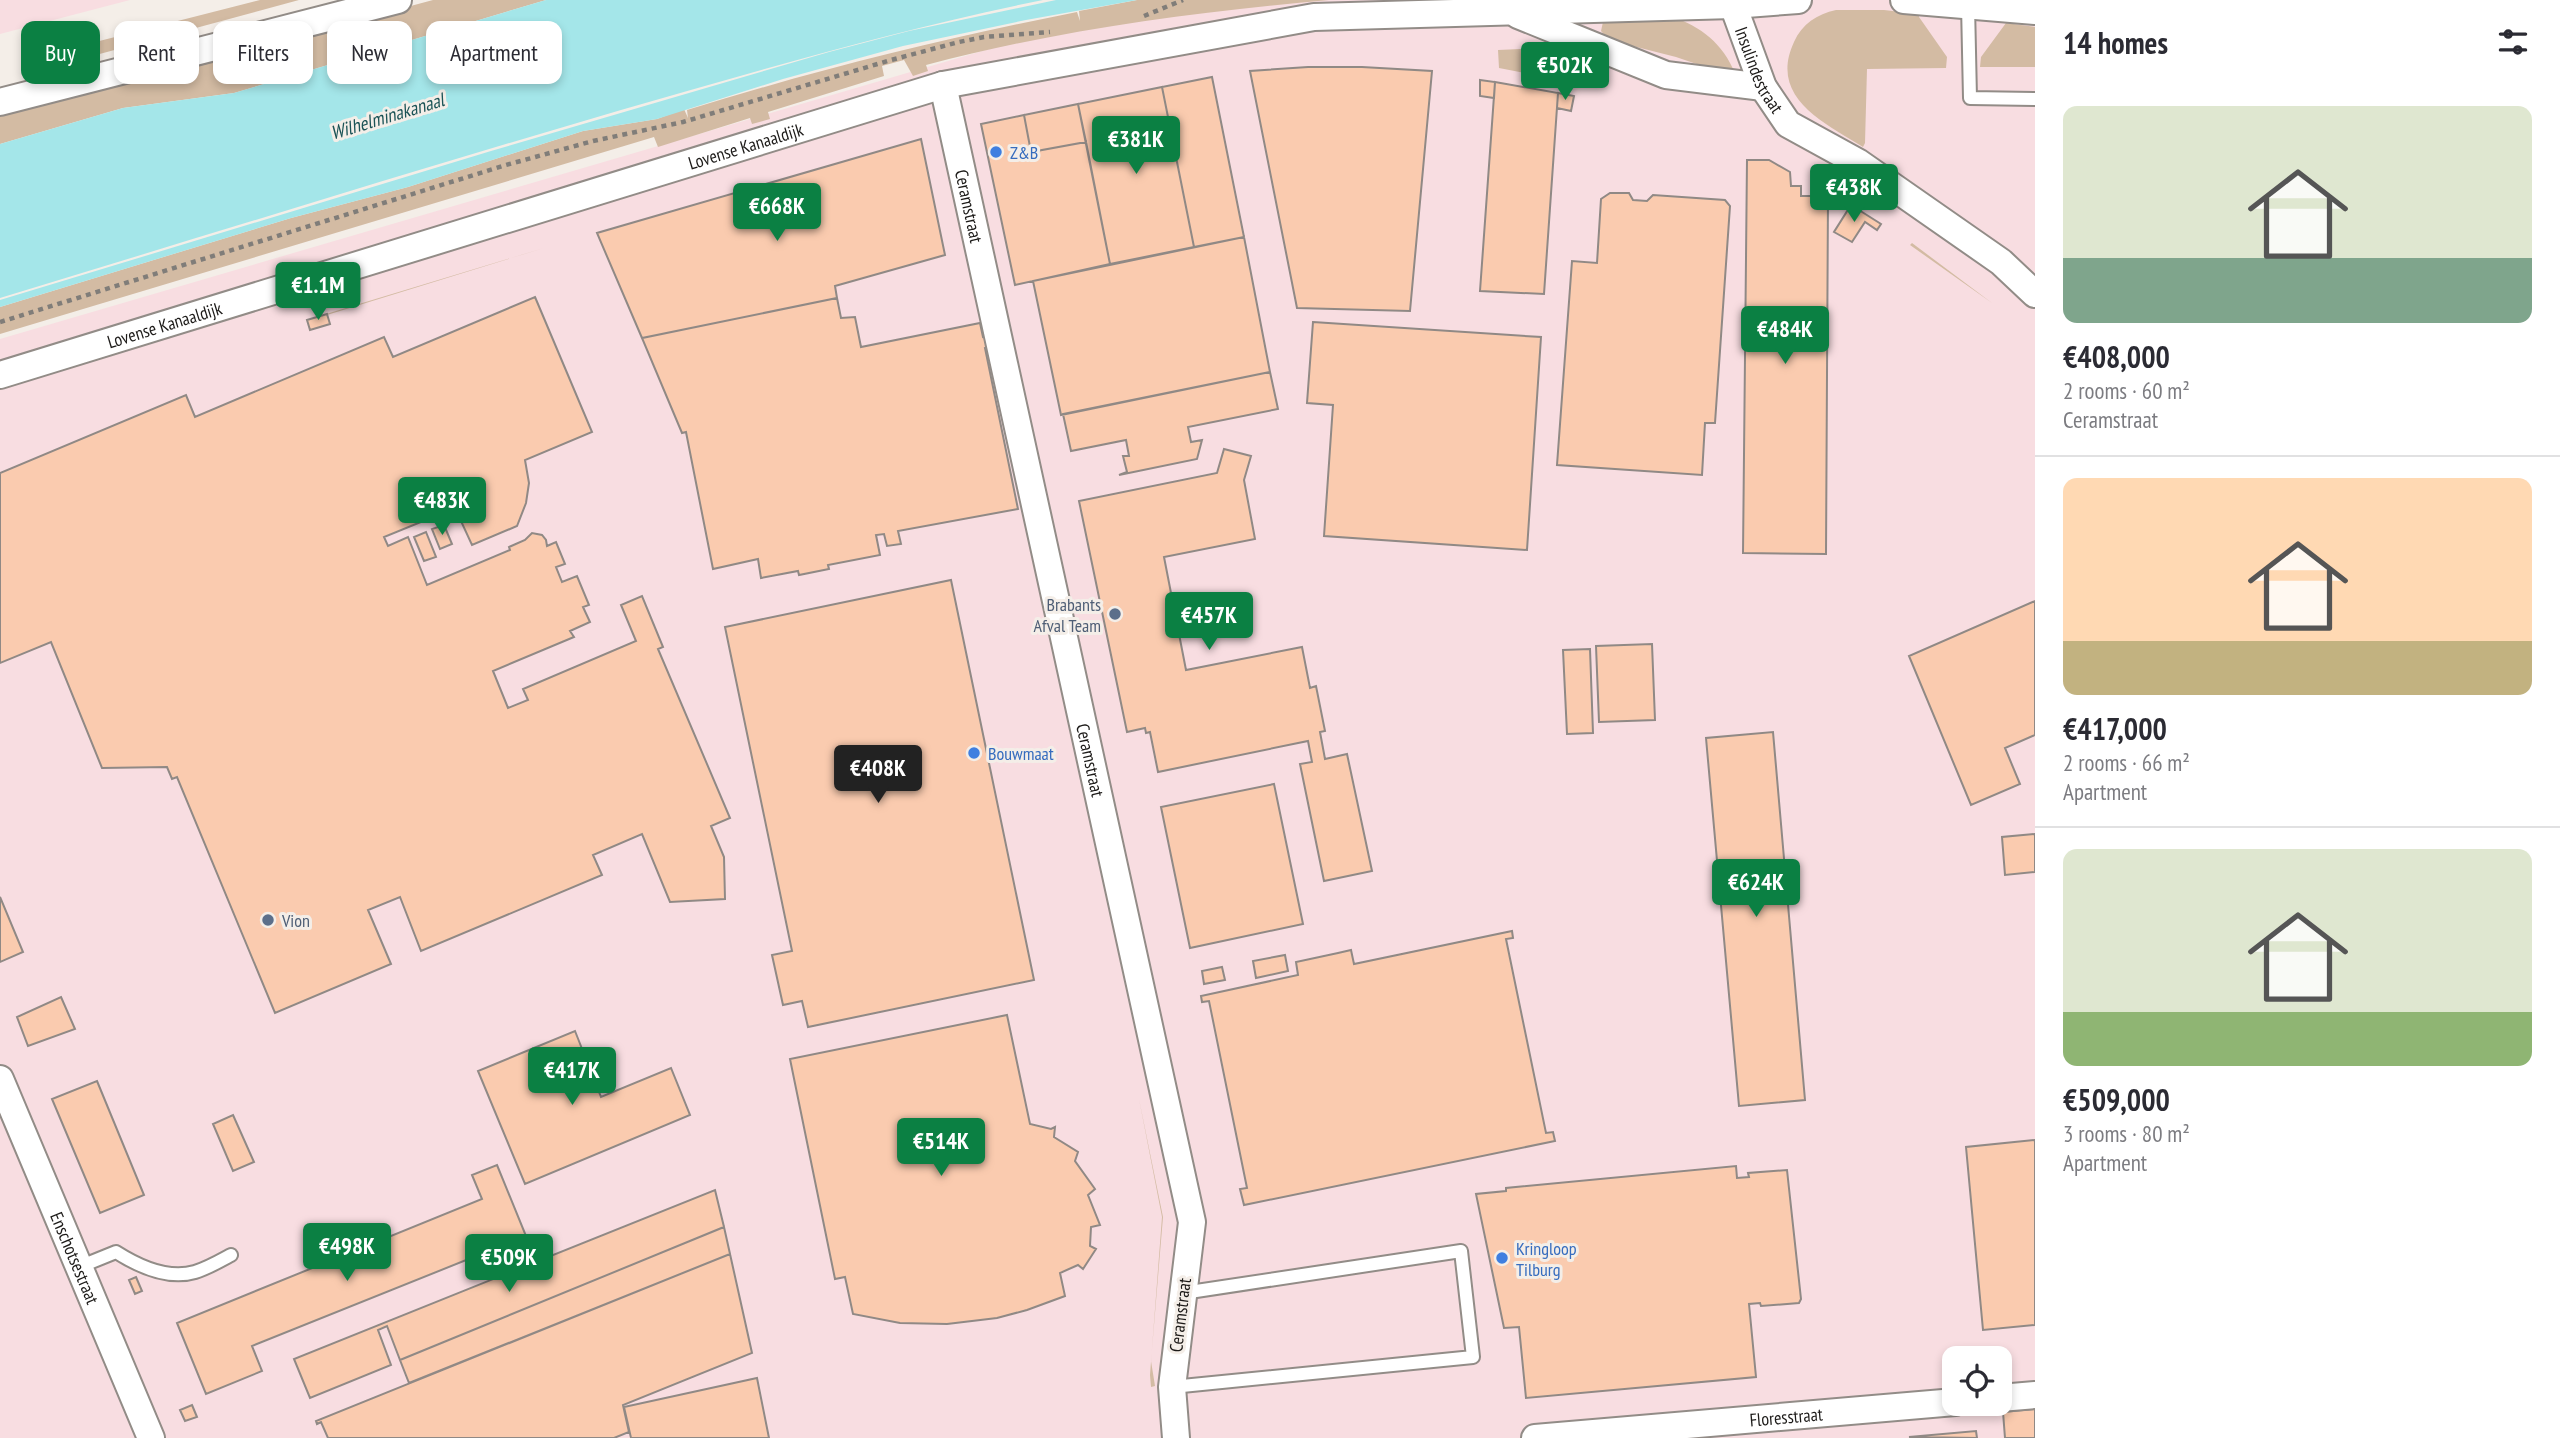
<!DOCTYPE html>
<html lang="en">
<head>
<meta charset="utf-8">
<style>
	:root { --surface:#fff; --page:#f7f7f7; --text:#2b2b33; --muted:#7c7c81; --line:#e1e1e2; --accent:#0b8043 }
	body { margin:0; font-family:"PT Sans Narrow",sans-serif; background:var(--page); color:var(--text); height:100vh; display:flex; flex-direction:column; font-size:26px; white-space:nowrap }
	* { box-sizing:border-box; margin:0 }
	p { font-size:23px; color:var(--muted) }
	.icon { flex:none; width:38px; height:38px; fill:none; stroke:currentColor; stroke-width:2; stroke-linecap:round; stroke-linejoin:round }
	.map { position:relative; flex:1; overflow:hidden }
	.side { display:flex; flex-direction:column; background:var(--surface); width:525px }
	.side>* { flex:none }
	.top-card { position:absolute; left:21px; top:21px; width:665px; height:63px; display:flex; gap:14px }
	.controls { position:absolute; left:1942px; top:1346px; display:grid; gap:14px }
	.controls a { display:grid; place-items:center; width:70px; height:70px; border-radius:14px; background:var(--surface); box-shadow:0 4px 10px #0003; font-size:35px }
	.price { position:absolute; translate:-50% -60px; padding:0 16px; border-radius:7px; background:var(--accent); color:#fff; font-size:23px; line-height:46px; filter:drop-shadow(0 2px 4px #0008) }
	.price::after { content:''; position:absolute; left:50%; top:42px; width:21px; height:16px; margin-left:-10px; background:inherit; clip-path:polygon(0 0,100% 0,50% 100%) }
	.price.current { background:#222; color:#fff }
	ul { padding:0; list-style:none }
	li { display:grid; align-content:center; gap:14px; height:371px; padding:0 28px }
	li+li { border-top:2px solid var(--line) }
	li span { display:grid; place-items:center; height:217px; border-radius:14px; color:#555 }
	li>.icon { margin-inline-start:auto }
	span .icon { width:126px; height:126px; fill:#fffc; stroke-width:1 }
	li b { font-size:30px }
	h2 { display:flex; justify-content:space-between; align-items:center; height:84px; padding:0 28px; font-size:30px }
	.tag { padding:0 24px; border-radius:14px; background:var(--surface); box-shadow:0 4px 10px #0003; font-size:24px; line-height:63px }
	.tag.current { background:var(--accent); color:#fff }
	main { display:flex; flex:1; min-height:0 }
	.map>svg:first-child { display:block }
	.industrial { fill:#f8dde1; fill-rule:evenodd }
	.green { fill:#d3bba3 }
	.water { fill:#a4e6e9 }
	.building { fill:#facbaf; stroke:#908985; stroke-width:2 }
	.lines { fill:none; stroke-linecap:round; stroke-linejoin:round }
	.lane-casing { stroke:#928c87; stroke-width:16 }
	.street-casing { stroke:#928c87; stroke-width:30 }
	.path { stroke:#807d79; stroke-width:4.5; stroke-dasharray:5 5; stroke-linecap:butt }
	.lane { stroke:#fff; stroke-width:12 }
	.street { stroke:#fff; stroke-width:26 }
	.shop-dot { fill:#3f7fe0; stroke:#f4eee8; stroke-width:2.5 }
	.service-dot { fill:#5c6f8a; stroke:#f4eee8; stroke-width:2.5 }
	.labels { text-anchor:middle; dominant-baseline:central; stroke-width:6; stroke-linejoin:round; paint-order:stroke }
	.street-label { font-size:18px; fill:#1c1a18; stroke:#f4eee8 }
	.shop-label { font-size:18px; fill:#366cbe; stroke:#f4eee8; text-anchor:start }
	.service-label { font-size:18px; fill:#4e5e75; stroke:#f4eee8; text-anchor:end }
	.water-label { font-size:19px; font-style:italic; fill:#1b5356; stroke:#f4eee8 }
</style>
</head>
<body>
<main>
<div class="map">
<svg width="2035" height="1438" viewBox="0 0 2035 1438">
	<rect width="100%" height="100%" fill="#f4eee8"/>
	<path class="industrial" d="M0 0H130L0 34Z
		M1156 0H2035V1438H0V339ZM1955 1358H2000V1404H1955Z"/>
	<path class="green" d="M260 0H299L70 62 61 53 60 47 68 49Z
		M433 0H546L234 93 123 108 0 144V116Z
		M1137 0H1329C1194 12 1058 30 926 65L928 71 913 76 904 60 882 66 884 76 768 112 770 119 752 124 750 118 658 147 654 137 0 334V307L291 218 408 187 583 131 657 119 684 109 688 118 687 110C816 70 945 38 1077 12L1080 21 1079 11Z
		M1836 10H1884L1919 14V17L1947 57 1946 68 1867 69 1865 143 1863 147C1825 123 1768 98 1794 42 1802 24 1817 14 1836 10Z
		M1672 17C1701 26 1723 44 1735 73L1726 74 1676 57 1609 40 1601 31 1603 22Z
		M2006 23 2035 27V67H1980L1981 57Z
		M1563 47 1566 81 1499 68 1498 50Z
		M1912 243 1992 303 1910 245Z
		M544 248 327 315 326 314Z
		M1139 1099 1163 1217 1151 1361 1155 1386 1151 1387 1150 1375 1162 1217Z"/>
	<path class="water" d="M546 0H1043C900 29 761 70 621 110 413 171 207 235 0 298V144L123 108 234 93Z
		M1056 0H1137L1026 20 903 46 783 79 657 119 583 131 408 187 291 218 0 307V300L491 151 829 52 909 31Z"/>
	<path class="building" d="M1308 67H1362L1432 71 1410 311 1297 308 1250 71Z
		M1212 77 1244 237 1194 247 1162 87Z
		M1480 80 1495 82 1494 98 1480 96Z
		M1495 82 1558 93 1544 294 1480 291Z
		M1162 87 1194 247 1110 264 1078 104Z
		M1558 93 1574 96 1571 111 1557 108Z
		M1078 104 1086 142 1031 152 1024 115Z
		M1024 115 1031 152 1086 142 1110 264 1015 285 981 124Z
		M921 139 945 255 835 286 837 298 642 338 597 233Z
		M1747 160H1769L1790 172 1791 186H1801V196H1828L1826 554 1743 553Z
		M1610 193H1629L1633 200 1647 201 1653 195 1725 200 1730 206 1715 423H1705L1702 475 1557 465 1572 261 1597 263 1601 199Z
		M1851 205 1881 224 1877 230 1865 222 1852 242 1834 232Z
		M1244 237 1270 372 1061 415 1033 281Z
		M535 297 592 432 525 460 529 483 526 503 517 526 472 545 455 508 384 537 388 546 408 537 427 585 510 550 509 547 525 540 532 533 542 535 546 540 547 546 556 542 565 564 556 567 562 582 577 576 589 605 583 607 590 622 570 631 574 637 493 671 508 708 528 700 523 689 636 641 621 605 642 596 663 647 658 649 730 818 711 826 724 857 725 899 670 902 642 834 593 855 602 875 421 951 400 897 368 910 391 964 275 1013 177 777 172 779 167 767 102 768 51 642 0 663V473L186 395 195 417 384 337 393 357Z
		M837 298 841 318 855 317 861 347 980 323 983 337 987 336 990 347 985 348 1018 509 898 531 901 544 887 546 884 534 876 535 880 555 828 565 829 569 799 575 798 571 761 578 758 559 713 569 686 432 682 433 642 338Z
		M327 314 330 324 310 330 307 320Z
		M1313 322 1541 337 1527 550 1324 536 1333 405 1307 403Z
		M1270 372 1278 409 1188 427 1191 442 1202 440 1197 459 1119 475 1127 472 1123 456H1129L1126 440 1071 451 1063 414Z
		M1224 449 1251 456 1244 480 1255 539 1164 557 1186 670 1302 647 1310 688 1316 686 1325 731 1320 732 1325 759 1347 754 1372 871 1324 881 1300 764 1312 762 1308 741 1158 772 1150 732 1146 733 1145 728 1127 732 1079 501 1217 473Z
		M444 525 452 544 440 549 432 529Z
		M426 532 436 557 424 561 414 537Z
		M951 580 1034 980 808 1027 802 1001 783 1005 772 955 792 951 725 627Z
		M2035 601V735L2005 748 2020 784 1971 805 1909 656Z
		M1652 644 1655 720 1599 722 1596 646Z
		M1590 649 1593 733 1567 734 1563 650Z
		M1773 732 1805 1100 1739 1106 1706 738Z
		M1274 784 1303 924 1190 948 1161 807Z
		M2035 834V872L2005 875 2002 837Z
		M0 897 23 952 0 962Z
		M1512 931 1513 938 1506 939 1546 1133 1553 1132 1555 1141 1244 1205 1240 1189 1247 1188 1209 1001 1202 1002 1201 996 1298 975 1296 962 1338 953 1351 950 1354 964Z
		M1285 955 1288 971 1256 978 1253 961Z
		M1222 967 1225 980 1204 984 1202 971Z
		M61 997 75 1029 28 1046 17 1017Z
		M1007 1015 1030 1124 1051 1129 1055 1127 1054 1137 1078 1152 1075 1161 1095 1189 1088 1195 1100 1225 1091 1227 1090 1246 1096 1249 1083 1269 1078 1265 1060 1273 1065 1296 1027 1310 997 1318 947 1324 900 1323 853 1314 845 1277 835 1279 790 1059Z
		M575 1031 601 1097 671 1068 690 1115 525 1184 478 1071Z
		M97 1081 144 1195 100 1213 52 1099Z
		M233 1115 254 1162 233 1171 213 1124Z
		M2035 1140V1325L1983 1330 1966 1147Z
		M497 1165 526 1236 252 1346 262 1371 206 1394 177 1323 482 1199 472 1175Z
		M1736 1166 1737 1178 1749 1177 1748 1173 1787 1170 1801 1299 1799 1303 1761 1306 1760 1303 1749 1304 1756 1377 1526 1398 1519 1327 1504 1328 1476 1194 1506 1191V1188Z
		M715 1190 724 1227 400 1360 387 1326 378 1330 391 1365 310 1398 294 1359Z
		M724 1227 730 1254 409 1383 400 1360Z
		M730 1254 752 1353 623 1405 629 1432 614 1438H328L321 1422 317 1424 316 1421Z
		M136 1277 142 1291 135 1294 129 1280Z
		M757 1378 769 1438H631L624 1407Z
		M192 1405 197 1417 185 1421 180 1410Z
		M2035 1409V1438H2005L2003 1412Z
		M1976 1431 1977 1438 1909 1437Z"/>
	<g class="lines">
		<g class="lane-casing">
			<path id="lane" d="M1968 5 1970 98 2035 99
				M79 1267 116 1252C138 1266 168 1280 195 1272 208 1268 220 1261 231 1255
				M1172 1387 1473 1357 1461 1251 1183 1293"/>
		</g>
		<g class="street-casing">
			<g id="street">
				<path d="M1904 0 2035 11"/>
				<path id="s1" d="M1733 5 1763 87 1788 124 1859 163 2001 262 2035 294"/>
				<path d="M1518 15 1666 75 1763 87"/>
				<path id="s2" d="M943 85 1192 1222 1172 1387 1176 1438"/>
				<path d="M0 102 398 0"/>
				<path id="s3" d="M0 375 943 85 1314 17 1733 5 1798 0"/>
				<path id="s4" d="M0 1079 151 1438"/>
				<path d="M2000 1398 2035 1395"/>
				<path id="s5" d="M1535 1438 1955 1402"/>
			</g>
		</g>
		<path class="path" d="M1144 16 1183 0
			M0 322 506 165 593 141 683 122 891 60 959 42 984 37 1050 32"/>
		<use href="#lane" class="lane"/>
		<use href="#street" class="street"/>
	</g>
	<g class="shop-dot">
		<circle cx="996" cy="152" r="7"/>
		<circle cx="974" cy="753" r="7"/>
		<circle cx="1502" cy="1258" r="7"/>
	</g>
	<g class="service-dot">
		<circle cx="1115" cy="614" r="7"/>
		<circle cx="268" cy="920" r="7"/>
	</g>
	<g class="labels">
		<g class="street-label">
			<text stroke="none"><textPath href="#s1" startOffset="70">Insulindestraat</textPath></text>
			<text stroke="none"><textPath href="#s3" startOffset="780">Lovense Kanaaldijk</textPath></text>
			<text stroke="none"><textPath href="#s2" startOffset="124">Ceramstraat</textPath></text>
			<text stroke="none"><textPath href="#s3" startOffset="172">Lovense Kanaaldijk</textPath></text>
			<text stroke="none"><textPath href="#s2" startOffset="691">Ceramstraat</textPath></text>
			<text stroke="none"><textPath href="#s4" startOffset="194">Enschotsestraat</textPath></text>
			<text transform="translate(1180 1315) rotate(-83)">Ceramstraat</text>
			<text stroke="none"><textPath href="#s5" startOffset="252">Floresstraat</textPath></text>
		</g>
		<g class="shop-label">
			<text x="1010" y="152">Z&amp;B</text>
			<text x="988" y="753">Bouwmaat</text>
			<text x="1516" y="1248">Kringloop<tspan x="1516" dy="21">Tilburg</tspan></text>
		</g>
		<g class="service-label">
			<text x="1101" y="604">Brabants<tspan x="1101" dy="21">Afval Team</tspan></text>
			<text x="282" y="920" text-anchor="start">Vion</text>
		</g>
		<g class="water-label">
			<text transform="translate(387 116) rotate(-17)">Wilhelminakanaal</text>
		</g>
	</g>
</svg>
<div class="controls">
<a><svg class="icon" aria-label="locate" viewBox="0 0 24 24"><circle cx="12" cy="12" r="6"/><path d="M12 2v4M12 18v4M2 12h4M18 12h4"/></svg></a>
</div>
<b class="price" style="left:1565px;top:102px">€502K</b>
<b class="price" style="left:1136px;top:176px">€381K</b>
<b class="price" style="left:1854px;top:224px">€438K</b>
<b class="price" style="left:777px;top:243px">€668K</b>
<b class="price" style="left:318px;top:322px">€1.1M</b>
<b class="price" style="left:1785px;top:366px">€484K</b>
<b class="price" style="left:442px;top:537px">€483K</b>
<b class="price" style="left:1209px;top:652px">€457K</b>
<b class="price current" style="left:878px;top:805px">€408K</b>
<b class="price" style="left:1756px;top:919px">€624K</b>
<b class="price" style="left:572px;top:1107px">€417K</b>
<b class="price" style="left:941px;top:1178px">€514K</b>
<b class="price" style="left:347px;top:1283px">€498K</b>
<b class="price" style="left:509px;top:1294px">€509K</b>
<div class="top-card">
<a class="tag current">Buy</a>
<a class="tag">Rent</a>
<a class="tag">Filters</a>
<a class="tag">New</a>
<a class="tag">Apartment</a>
</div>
</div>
<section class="side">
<h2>14 homes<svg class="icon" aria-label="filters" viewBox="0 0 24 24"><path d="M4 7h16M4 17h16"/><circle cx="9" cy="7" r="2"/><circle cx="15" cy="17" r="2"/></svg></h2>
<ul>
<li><span style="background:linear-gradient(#dfe7d0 70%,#7fa58c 0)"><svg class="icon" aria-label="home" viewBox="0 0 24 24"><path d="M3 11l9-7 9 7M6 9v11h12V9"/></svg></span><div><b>€408,000</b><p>2 rooms · 60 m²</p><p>Ceramstraat</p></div></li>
<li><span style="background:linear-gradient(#ffd9b3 75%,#c2b280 0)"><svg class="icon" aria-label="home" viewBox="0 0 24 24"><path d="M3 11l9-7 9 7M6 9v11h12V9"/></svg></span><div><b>€417,000</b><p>2 rooms · 66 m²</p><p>Apartment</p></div></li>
<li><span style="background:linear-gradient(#dfe7d0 75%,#8fb573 0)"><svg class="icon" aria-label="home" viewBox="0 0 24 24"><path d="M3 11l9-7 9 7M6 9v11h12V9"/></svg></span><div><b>€509,000</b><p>3 rooms · 80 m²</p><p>Apartment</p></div></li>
</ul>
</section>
</main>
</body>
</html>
